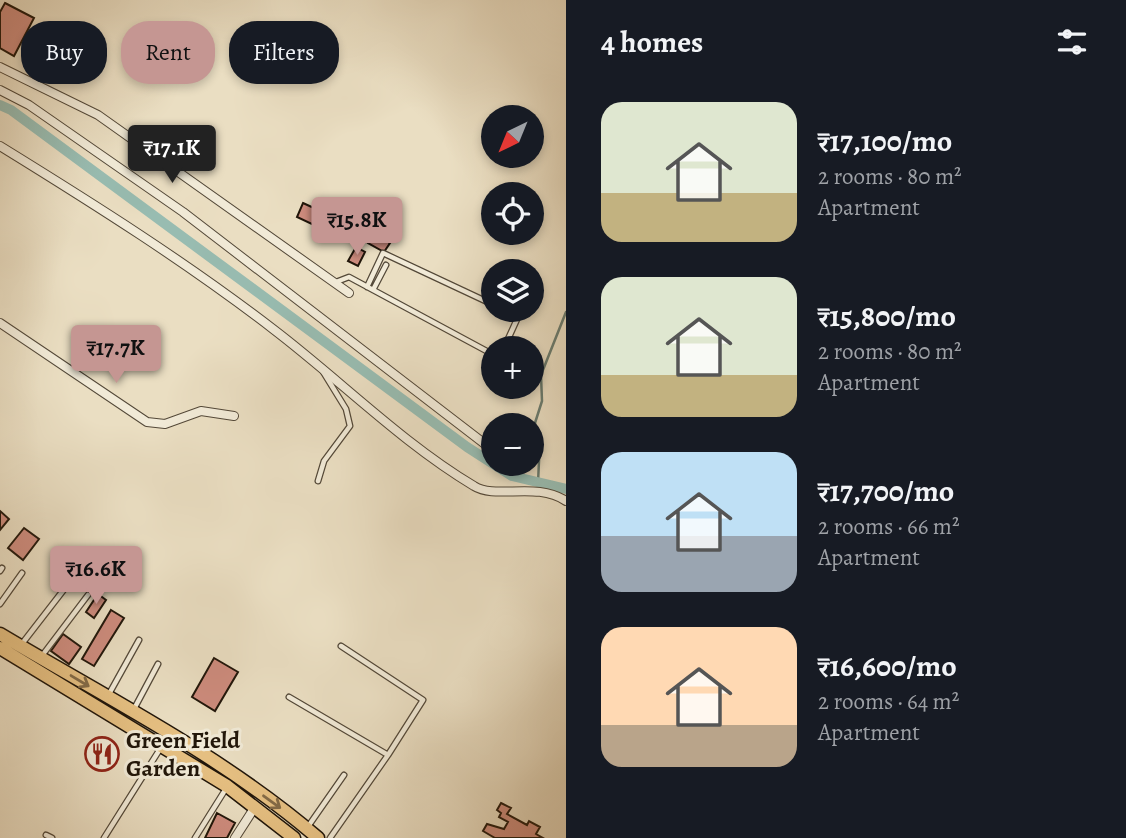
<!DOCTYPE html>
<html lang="en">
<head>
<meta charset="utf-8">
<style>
	:root { --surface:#171b24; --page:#242831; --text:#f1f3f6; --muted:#9ea1a6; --accent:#c59692 }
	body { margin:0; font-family:Alegreya,serif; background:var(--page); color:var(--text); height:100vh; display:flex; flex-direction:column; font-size:26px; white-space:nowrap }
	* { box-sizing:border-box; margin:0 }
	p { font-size:23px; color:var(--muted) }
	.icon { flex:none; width:38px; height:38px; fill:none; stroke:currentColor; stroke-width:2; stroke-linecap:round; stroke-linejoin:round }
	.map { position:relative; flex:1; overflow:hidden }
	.side { display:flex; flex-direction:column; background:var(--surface); width:560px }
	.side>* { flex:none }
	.banner { position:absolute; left:21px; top:21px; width:439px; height:63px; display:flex; gap:14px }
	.needle { width:46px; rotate:223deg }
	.controls { position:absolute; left:481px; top:105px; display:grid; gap:14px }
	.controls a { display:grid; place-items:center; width:63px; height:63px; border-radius:50%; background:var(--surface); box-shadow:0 4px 10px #0003; font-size:35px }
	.price { position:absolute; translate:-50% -60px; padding:0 16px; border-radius:7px; background:var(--accent); color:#111; font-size:23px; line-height:46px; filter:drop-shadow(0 2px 4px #0008) }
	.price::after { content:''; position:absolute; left:50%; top:42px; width:21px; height:16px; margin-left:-10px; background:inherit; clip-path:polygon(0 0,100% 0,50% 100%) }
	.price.selected { background:#222; color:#fff }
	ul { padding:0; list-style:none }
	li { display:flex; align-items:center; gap:21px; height:175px; padding:0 35px }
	li span { display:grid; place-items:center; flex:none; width:196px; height:140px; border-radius:21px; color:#555 }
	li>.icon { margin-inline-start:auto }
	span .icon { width:84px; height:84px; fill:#fffc; stroke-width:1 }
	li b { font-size:30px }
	h2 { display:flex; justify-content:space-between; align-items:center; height:84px; padding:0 35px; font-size:30px }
	.tag { padding:0 24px; border-radius:28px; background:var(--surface); box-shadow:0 4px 10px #0003; font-size:24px; line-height:63px }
	.tag.selected { background:var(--accent); color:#111 }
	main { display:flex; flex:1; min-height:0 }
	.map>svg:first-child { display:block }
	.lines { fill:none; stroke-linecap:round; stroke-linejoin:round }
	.stream { stroke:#687a6e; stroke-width:2.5 }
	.canal { stroke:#98bcb1; stroke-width:10 }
	.building { fill:#ce8c7e; stroke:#21160a; stroke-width:2 }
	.service-casing { stroke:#534838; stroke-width:7 }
	.minor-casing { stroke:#534838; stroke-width:10 }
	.primary-casing { stroke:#21160a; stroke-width:15 }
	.service { stroke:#f1ead7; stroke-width:4.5 }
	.minor { stroke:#f1ead7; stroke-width:8 }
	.primary { stroke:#e5bf81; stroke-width:12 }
	.oneway { stroke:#836a46 }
	.labels { text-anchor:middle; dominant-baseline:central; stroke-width:6; stroke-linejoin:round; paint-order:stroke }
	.poi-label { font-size:24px; font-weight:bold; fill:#21160a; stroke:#f1ead7; text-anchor:start }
</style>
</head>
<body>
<main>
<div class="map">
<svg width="566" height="838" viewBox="0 0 566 838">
	<rect width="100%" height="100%" fill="#eadec2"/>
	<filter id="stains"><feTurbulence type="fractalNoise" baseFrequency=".00286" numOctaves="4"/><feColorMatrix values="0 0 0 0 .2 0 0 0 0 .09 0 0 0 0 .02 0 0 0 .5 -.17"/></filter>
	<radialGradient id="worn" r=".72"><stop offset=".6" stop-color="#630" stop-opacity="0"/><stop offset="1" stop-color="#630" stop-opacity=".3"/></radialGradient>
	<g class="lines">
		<path class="stream" d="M538 483 540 439 535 423 542 401 541 375 566 312"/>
		<path class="canal" d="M0 105 11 110 467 447 512 476 566 489"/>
	</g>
	<path class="building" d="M5 3 34 18 14 56 0 48V12Z
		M62 46 73 52 69 62 80 68 74 79 51 67Z
		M303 203 340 220 333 234 297 217Z
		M373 234 390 243 384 252 368 243Z
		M356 247 365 252 358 266 348 261Z
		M0 511 9 519 0 530Z
		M24 528 39 539 23 560 8 548Z
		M98 594 106 600 94 618 86 612Z
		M111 610 124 618 94 666 82 659Z
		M63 634 81 647 69 664 51 651Z
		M214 658 238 672 215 711 192 697Z
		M501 803 511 808 507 814 527 825 529 821 540 827 536 834 543 838H495L483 831 487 824 504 829 508 822 499 817 501 813 497 810Z
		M217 813 235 823 227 838H205Z"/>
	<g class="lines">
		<g class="service-casing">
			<path id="service" d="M336 282 349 277 494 355
				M367 287 383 253 494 305
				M373 290 386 265
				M503 310 518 317 504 348
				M318 481 324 461 350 426 346 409 322 370
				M0 571 2 568
				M0 604 22 573
				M21 645 69 583
				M341 646 423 700 388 755
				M41 657 88 595
				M109 694 139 640
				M289 697 388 755 330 838
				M134 709 158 664
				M307 828 344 775
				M46 835 52 838
				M104 838 160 749
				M195 838 227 787"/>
		</g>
		<g class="minor-casing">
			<path id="minor" d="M0 67 98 115 349 293
				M0 90 29 105 183 212 494 451
				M0 146C94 204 186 262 273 329 340 380 402 443 474 486 496 500 536 481 566 501
				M0 323 147 422 165 424 201 411 234 416
				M235 838 255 807"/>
		</g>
		<g class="primary-casing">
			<path id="primary" d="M0 634C107 698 223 756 318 838
				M0 648 227 786 294 838"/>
		</g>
		<use href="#service" class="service"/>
		<use href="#minor" class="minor"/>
		<use href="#primary" class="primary"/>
	</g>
	<defs><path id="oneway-shaft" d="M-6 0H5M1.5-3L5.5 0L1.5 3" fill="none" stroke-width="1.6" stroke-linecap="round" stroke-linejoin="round" transform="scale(1.75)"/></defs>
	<g class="oneway">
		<use href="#oneway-shaft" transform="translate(80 681) rotate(31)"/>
		<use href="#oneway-shaft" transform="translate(272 802) rotate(36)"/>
	</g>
	<defs>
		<g id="restaurant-ring" transform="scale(1.75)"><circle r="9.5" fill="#f1ead7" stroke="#8f2418" stroke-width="1.5"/><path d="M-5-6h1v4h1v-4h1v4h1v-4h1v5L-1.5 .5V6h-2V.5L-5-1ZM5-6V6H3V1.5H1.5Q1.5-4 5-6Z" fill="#8f2418"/></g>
	</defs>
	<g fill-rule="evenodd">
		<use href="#restaurant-ring" x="102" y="754"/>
	</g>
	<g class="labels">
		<g class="poi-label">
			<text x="126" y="740">Green Field<tspan x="126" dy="28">Garden</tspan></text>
		</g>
	</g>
	<rect width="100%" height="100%" filter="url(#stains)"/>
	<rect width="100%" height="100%" fill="url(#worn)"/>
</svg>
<div class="controls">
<a><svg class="needle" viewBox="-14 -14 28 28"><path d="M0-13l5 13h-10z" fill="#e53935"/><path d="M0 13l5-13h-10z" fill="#9ea1a6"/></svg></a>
<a><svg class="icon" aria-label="locate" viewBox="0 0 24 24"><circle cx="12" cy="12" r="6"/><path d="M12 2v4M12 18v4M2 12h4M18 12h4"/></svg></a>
<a><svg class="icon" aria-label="layers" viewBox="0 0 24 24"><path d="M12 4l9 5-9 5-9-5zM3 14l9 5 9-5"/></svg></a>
<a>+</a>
<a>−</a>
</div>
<b class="price selected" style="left:172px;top:185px">₹17.1K</b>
<b class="price" style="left:357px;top:257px">₹15.8K</b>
<b class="price" style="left:116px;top:385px">₹17.7K</b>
<b class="price" style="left:96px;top:606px">₹16.6K</b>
<div class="banner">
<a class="tag">Buy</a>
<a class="tag selected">Rent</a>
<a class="tag">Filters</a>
</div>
</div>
<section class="side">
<h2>4 homes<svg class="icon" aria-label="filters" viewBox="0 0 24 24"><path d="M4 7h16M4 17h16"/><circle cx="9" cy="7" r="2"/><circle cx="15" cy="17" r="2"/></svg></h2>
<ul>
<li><span style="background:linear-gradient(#dfe7d0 65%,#c2b280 0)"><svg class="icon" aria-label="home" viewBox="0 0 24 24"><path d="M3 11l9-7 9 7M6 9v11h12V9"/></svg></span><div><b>₹17,100/mo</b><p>2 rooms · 80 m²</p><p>Apartment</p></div></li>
<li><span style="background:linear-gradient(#dfe7d0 70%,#c2b280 0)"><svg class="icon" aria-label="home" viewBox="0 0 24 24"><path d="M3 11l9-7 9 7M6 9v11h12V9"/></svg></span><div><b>₹15,800/mo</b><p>2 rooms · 80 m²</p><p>Apartment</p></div></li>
<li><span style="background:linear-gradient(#bfe0f5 60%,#9aa5b1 0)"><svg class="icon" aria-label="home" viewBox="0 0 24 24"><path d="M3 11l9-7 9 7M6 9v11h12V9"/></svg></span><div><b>₹17,700/mo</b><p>2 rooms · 66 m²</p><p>Apartment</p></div></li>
<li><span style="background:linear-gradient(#ffd9b3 70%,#b9a48a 0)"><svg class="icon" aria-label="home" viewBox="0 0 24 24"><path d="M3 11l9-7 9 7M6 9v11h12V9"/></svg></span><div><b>₹16,600/mo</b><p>2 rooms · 64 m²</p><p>Apartment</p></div></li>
</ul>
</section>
</main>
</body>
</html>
